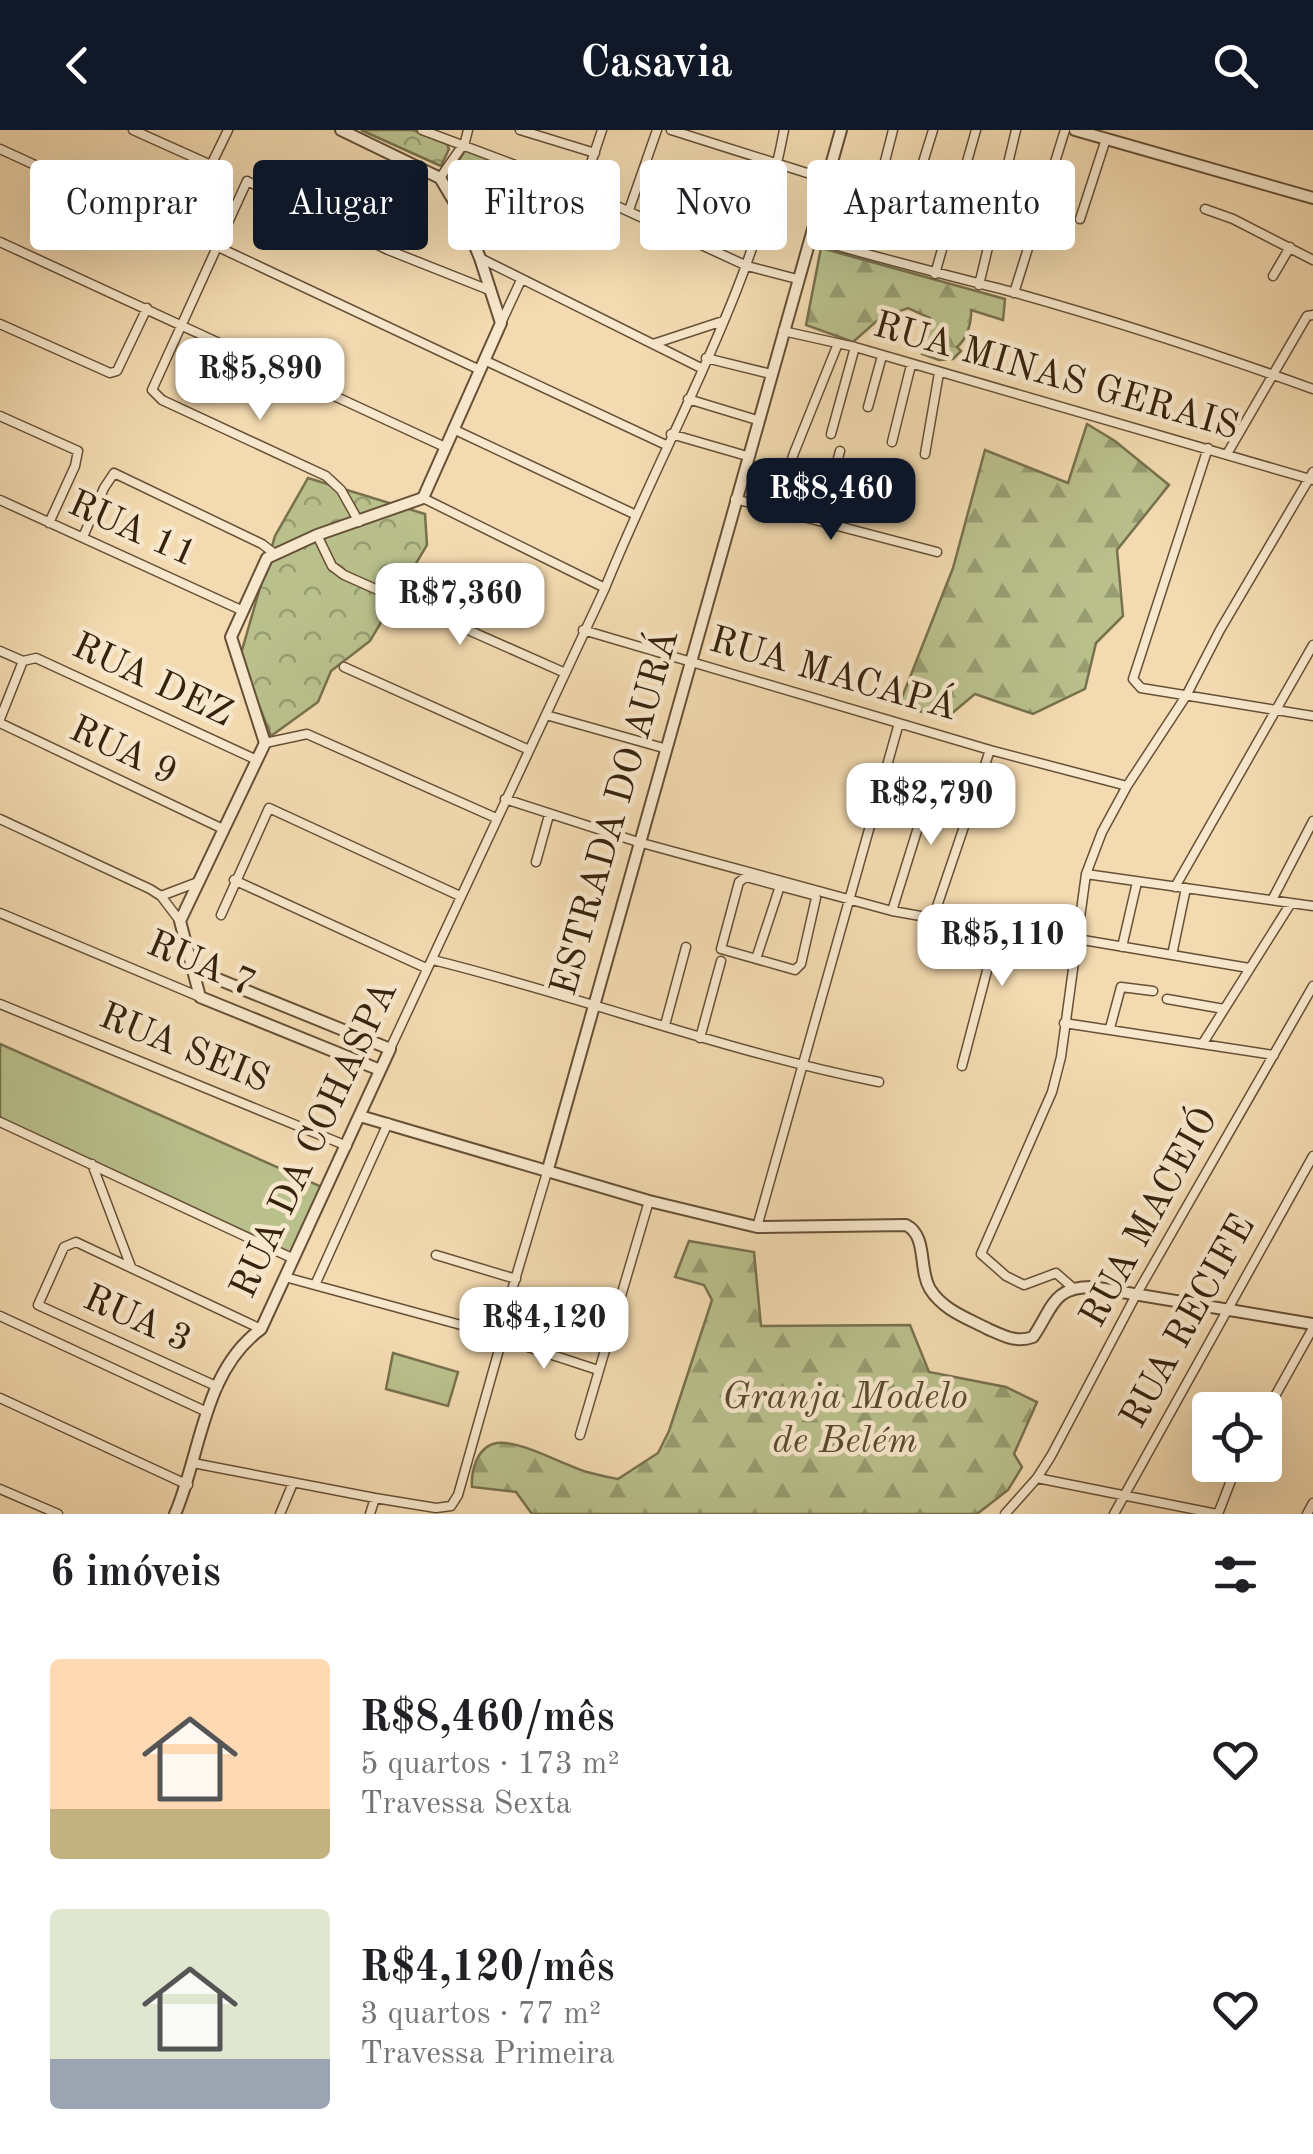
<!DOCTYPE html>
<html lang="pt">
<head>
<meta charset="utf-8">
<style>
	:root { --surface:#fff; --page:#f2f2f2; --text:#202124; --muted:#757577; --accent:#111827 }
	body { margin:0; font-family:"Old Standard TT",serif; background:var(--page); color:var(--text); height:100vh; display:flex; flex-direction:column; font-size:38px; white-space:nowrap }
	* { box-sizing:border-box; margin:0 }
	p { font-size:32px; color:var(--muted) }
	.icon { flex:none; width:55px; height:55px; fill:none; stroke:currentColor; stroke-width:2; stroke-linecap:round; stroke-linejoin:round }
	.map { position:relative; height:1384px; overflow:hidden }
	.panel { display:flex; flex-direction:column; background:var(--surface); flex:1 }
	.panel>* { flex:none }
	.guide { position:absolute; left:30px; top:30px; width:1255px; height:90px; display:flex; gap:20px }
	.buttons { position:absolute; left:1192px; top:1262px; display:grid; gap:20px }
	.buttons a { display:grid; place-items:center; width:90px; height:90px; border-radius:10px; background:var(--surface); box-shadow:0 10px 40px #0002; font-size:50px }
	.price { position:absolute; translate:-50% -85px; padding:0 22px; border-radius:20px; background:#fff; color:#222; font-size:32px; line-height:65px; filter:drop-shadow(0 2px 5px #0008) }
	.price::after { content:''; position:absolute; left:50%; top:60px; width:30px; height:22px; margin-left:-15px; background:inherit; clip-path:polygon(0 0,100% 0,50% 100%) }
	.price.active { background:var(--accent); color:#fff }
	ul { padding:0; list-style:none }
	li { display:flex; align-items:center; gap:30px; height:250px; padding:0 50px }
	li span { display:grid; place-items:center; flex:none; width:280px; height:200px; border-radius:10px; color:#555 }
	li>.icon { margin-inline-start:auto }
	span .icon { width:120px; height:120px; fill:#fffc; stroke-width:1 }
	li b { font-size:42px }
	h2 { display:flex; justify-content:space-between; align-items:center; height:120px; padding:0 50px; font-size:42px }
	.pill { padding:0 35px; border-radius:10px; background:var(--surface); box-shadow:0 10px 40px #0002; font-size:35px; line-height:90px }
	.pill.active { background:var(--accent); color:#fff }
	header { display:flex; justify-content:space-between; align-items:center; height:130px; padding:0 50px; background:var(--accent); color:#fff; font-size:45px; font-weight:800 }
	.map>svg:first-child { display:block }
	.green { fill:#b9c08c; stroke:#78714d; stroke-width:2.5 }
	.forest { fill:url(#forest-firs); stroke:#78714d; stroke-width:2.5 }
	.park { fill:url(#park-crowns); stroke:#78714d; stroke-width:2.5 }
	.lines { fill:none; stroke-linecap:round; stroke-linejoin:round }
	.minor-casing { stroke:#665036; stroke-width:11 }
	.tertiary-casing { stroke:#665036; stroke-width:14 }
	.minor { stroke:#f7e7cc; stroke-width:8 }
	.tertiary { stroke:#f7e7cc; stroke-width:10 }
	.labels { text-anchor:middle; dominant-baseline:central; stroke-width:9; stroke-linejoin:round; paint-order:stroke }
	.street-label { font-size:38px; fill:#37220e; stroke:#f7e7cc }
	.park-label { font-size:38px; font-style:italic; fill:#584a2e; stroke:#f7e7cc }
</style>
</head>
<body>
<header><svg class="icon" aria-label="back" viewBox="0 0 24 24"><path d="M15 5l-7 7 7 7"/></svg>Casavia<svg class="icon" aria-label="search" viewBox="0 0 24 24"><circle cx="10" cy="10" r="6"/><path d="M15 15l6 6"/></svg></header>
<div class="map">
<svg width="1313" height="1384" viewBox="0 0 1313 1384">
	<defs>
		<pattern id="forest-firs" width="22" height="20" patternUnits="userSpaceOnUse" patternTransform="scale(2.5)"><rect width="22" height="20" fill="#b9c08c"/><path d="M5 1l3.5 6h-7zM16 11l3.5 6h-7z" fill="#979c71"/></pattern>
		<pattern id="park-crowns" width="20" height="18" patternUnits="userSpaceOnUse" patternTransform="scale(2.5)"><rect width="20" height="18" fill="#b9c08c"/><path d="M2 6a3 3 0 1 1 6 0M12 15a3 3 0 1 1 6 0" fill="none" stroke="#979c71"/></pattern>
	</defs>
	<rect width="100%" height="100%" fill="#f3dab0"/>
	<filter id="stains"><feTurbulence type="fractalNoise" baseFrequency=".002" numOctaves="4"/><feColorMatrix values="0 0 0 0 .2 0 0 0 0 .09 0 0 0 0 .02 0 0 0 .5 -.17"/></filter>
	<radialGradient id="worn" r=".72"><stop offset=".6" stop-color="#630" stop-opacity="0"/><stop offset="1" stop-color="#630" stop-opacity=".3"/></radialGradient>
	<path class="green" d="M0 914 322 1057 288 1128 0 992Z
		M393 1223 458 1242 448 1276 386 1259Z"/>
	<path class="forest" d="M821 118 1005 169 1003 190 971 180C972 192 967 209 957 217L961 221 953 229 939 230 922 224 930 188 908 178 880 188 853 212 806 195Z
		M1087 294 1115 311 1169 355 1117 420 1123 486 1096 513 1085 559 1033 584 975 564 945 589 899 575 953 438 985 320 1068 353Z
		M689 1111 754 1122 761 1196 910 1195 929 1242 1006 1257 1037 1272 1014 1324 1022 1337 1008 1360 977 1384H532L516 1362 472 1357C471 1341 477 1316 497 1313 521 1310 563 1335 587 1342 597 1345 608 1347 618 1349L658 1323 669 1301 712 1170 704 1155 675 1147Z"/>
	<path class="park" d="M361 0H413L447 14 449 19 441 36Z
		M466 19 506 36 475 97 450 44Z
		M308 348 425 384 427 415 370 511 331 541 318 572 271 606 240 527 275 406Z"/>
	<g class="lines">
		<g class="minor-casing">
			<path id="minor" d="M133 0 211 35
				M422 0 582 60 747 136 797 149
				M520 0 595 23
				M671 0 826 49
				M0 19 179 101 228 0
				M884 35 893 0
				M920 42 933 0
				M643 43 764 85
				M440 48 465 12 468 0
				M582 60 602 0
				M1205 79 1233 89 1313 130
				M629 80 657 0
				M1080 89 1106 9
				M810 108C878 128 947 145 1016 163 1116 191 1216 224 1313 259
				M0 112 445 317
				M216 116 480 240
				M480 128 701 238
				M935 144 976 0
				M1273 146 1290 117
				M979 155 1016 0
				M1014 163 1065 0
				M501 193 521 150
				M0 194 110 243 117 241 147 178
				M783 201 855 217 1313 350
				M653 214 723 191
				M706 228 771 244
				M484 230 666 315
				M688 269 757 290
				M868 277 882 226
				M0 286 78 321 75 336 49 393
				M453 299 634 384
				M671 304 747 326
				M831 304 855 217
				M892 312 911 235
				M1208 318 1133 549 1141 558 1313 586
				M925 324 939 243
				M1227 324 1307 186 1313 185
				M423 368 605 458
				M735 369 937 422
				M0 370 241 480
				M775 380 794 323 837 216
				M821 391 840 321
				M359 392 341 360 326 346 162 270 152 260 247 51 388 120 489 160
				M317 405 332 436 344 445 563 542
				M83 407 104 358 114 343 262 414 275 424
				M583 500 990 620 1127 656
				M0 521 23 531
				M23 531 36 528 257 630
				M344 537 527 619
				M546 585 667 619
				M0 589 23 531
				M0 593 223 699
				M265 613 307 604 496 688
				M505 669 638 712 892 781 984 797 994 807V814L962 936
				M930 672 969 688
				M0 689 150 759 161 766 180 791
				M536 732 549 685
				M1086 744 1313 776
				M746 747 813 765 816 768 801 834 795 840 721 819 739 752Z
				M234 750 426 838
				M1175 757 1313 515
				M161 766 198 752
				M1272 770 1313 691
				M892 781 920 691 942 643
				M0 783 200 867
				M221 785 269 678 460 766
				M932 791 990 620
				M1077 809 1249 838
				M1122 817 1137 752
				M1172 825 1186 758
				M756 829 780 756
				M433 830C583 867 727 922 879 952
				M1167 869 1224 879
				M0 874 347 1016
				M1064 893 1274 925
				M665 895 686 817
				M1110 898 1121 857 1153 861
				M700 908 721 831
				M1203 913 1291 773
				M390 919 605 458C666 306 754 162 784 0
				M0 992 294 1129
				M92 1034 131 1137
				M757 1097 899 593
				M436 1125 516 1149
				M285 1147 461 1195 598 1240
				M315 1155 388 993
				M1072 1157 1056 1143 1024 1155 1006 1146 981 1124 1052 962 1061 927 1086 744 1102 702 1127 656 1186 566 1220 500 1313 342
				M0 1186 207 1282
				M218 1257 38 1175 64 1117 76 1112 261 1199
				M0 1268 188 1355
				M1265 1284 1313 1198
				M580 1305 649 1071
				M193 1333 375 1368 436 1378 451 1376 458 1365 502 1209 501 1197 548 1039
				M1037 1348 1217 1384
				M0 1359 58 1384
				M280 1384 293 1353
				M370 1384 375 1368
				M1005 1384 1037 1348 1051 1326 1136 1165 1313 856
				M1114 1384 1313 1026
				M1218 1384 1237 1335
				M1307 1384 1313 1373"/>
		</g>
		<g class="tertiary-casing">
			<path id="tertiary" d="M341 0 440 48 462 85 480 128 501 193 423 368 317 405 267 428 231 507 265 613 180 791 200 867 380 940
				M1075 0 1313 68
				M360 986 649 1071 757 1097 906 1095C928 1106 918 1139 930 1159 943 1180 967 1188 988 1199 1004 1206 1016 1213 1033 1207 1053 1178 1052 1157 1092 1157L1313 1194
				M548 1039 841 0
				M175 1384C201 1324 203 1241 261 1199L390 919 193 839"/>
		</g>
		<use href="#minor" class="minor"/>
		<use href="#tertiary" class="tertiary"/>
	</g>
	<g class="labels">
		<g class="street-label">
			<text transform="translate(1056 247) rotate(16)">RUA MINAS GERAIS</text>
			<text transform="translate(132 400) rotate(24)">RUA 11</text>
			<text transform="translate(833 545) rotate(16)">RUA MACAPÁ</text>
			<text transform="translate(152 551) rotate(25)">RUA DEZ</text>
			<text transform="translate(123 622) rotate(25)">RUA 9</text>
			<text transform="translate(616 683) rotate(-74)">ESTRADA DO AURÁ</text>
			<text transform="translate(201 835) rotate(23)">RUA 7</text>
			<text transform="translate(184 919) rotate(22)">RUA SEIS</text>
			<text transform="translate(315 1010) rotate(-65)">RUA DA COHASPA</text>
			<text transform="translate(1150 1088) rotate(-61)">RUA MACEIÓ</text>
			<text transform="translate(137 1190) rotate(24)">RUA 3</text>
			<text transform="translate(1189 1192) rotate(-61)">RUA RECIFE</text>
		</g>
		<g class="park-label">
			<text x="845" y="1268">Granja Modelo<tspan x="845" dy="44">de Belém</tspan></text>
		</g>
	</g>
	<rect width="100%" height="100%" filter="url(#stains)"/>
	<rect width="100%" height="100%" fill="url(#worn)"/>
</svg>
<div class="buttons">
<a><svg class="icon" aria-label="locate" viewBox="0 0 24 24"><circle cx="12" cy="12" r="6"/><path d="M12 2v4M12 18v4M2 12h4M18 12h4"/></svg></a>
</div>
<b class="price" style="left:260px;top:293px">R$5,890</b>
<b class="price active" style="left:831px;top:413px">R$8,460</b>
<b class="price" style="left:460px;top:518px">R$7,360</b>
<b class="price" style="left:931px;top:718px">R$2,790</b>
<b class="price" style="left:1002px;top:859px">R$5,110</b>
<b class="price" style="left:544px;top:1242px">R$4,120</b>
<div class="guide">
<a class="pill">Comprar</a>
<a class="pill active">Alugar</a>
<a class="pill">Filtros</a>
<a class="pill">Novo</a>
<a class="pill">Apartamento</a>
</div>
</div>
<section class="panel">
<h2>6 imóveis<svg class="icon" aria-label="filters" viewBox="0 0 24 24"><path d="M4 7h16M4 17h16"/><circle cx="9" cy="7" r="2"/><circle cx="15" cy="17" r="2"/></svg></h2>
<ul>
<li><span style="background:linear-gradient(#ffd9b3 75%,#c2b280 0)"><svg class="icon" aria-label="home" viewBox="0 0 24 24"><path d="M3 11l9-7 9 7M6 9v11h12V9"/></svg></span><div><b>R$8,460/mês</b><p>5 quartos · 173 m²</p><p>Travessa Sexta</p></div><svg class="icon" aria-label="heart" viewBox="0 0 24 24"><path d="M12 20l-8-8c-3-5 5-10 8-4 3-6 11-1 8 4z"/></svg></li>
<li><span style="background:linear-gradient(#dfe7d0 75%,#9aa5b1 0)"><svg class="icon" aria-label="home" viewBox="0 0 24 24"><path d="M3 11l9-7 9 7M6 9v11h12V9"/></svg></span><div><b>R$4,120/mês</b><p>3 quartos · 77 m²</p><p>Travessa Primeira</p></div><svg class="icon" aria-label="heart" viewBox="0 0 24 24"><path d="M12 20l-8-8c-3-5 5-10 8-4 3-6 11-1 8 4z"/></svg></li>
</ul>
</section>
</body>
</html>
